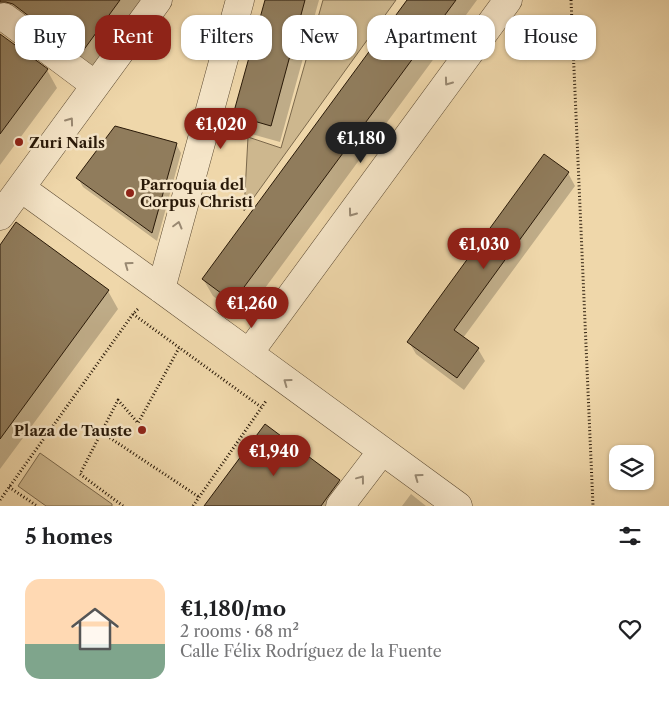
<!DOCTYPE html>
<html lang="en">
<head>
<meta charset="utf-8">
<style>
	:root { --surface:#fff; --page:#f6f6f6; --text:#202124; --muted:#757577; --line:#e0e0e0; --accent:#8f2418 }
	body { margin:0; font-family:"Libre Caslon Text",serif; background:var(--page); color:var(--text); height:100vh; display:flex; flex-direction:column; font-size:19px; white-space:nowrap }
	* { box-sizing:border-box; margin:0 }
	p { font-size:16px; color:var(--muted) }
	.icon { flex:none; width:28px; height:28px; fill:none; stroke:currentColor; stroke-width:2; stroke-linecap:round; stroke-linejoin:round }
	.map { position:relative; height:506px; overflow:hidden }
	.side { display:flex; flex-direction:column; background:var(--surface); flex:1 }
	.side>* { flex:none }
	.banner { position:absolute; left:15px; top:15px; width:640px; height:45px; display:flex; gap:10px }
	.fabs { position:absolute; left:609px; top:445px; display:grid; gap:10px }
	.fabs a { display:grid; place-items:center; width:45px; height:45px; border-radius:10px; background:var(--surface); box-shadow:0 1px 4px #0004; font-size:25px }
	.price { position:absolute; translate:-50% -42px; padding:0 11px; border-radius:18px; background:var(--accent); color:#fff; font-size:16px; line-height:32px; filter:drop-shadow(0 1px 2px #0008) }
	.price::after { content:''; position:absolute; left:50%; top:30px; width:15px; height:11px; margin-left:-8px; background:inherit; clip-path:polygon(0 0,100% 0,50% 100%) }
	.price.active { background:#222; color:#fff }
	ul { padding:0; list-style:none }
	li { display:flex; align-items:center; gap:15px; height:125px; padding:0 25px }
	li+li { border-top:1px solid var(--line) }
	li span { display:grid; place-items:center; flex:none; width:140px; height:100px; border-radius:15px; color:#555 }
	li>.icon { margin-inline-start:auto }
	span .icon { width:60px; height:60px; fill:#fffc; stroke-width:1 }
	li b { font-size:21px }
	h2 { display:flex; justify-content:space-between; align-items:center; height:60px; padding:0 25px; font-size:21px }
	.tag { padding:0 18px; border-radius:15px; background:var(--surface); box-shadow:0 1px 4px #0004; font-size:18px; line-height:45px }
	.tag.active { background:var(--accent); color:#fff }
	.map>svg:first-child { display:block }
	.green { fill:#cdb78e; stroke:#7b684b }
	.shadow { fill:#0003 }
	.building { fill:#907c5c; stroke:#291908 }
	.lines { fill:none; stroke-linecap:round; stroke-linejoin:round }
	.minor-casing { stroke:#5a4830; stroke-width:29 }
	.path { stroke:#291908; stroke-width:3; stroke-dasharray:1 2.5; stroke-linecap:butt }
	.minor { stroke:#f5e5c8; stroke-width:28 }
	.oneway { stroke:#998972 }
	.poi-dot { fill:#8f2418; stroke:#f5e5c8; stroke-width:2 }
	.labels { text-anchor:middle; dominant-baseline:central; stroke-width:5; stroke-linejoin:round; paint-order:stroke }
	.poi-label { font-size:15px; font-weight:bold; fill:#291908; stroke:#f5e5c8; text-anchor:start }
</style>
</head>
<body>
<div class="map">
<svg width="669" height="506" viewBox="0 0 669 506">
	<rect width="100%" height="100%" fill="#efd7aa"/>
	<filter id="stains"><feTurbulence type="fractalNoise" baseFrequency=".004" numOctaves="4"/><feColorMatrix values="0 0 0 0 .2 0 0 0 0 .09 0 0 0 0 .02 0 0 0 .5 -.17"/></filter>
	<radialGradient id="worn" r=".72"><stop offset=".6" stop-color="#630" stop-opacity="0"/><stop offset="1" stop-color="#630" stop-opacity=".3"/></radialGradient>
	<path class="green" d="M323 0H396L244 211 248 137 281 148Z
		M40 453 112 504V506H46L18 486Z"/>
	<path class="shadow" d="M0 0H143L91 71 0 9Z
		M266 0H319L280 142 244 132 234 115Z
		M409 0H477L243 318 213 296 203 279Z
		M0 35 47 70 57 88 0 165Z
		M176 144 181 153 157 241 83 187 78 178Z
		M568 173 575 186 463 338 478 349 485 361 464 390 416 354 409 342Z
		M17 224 108 291 118 309 0 469V247Z
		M339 481 346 493 337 506H207Z
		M411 494 426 506H402Z"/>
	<path class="building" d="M0 0H120L80 55 13 4 6 2H0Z
		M265 0H305L271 126 233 115Z
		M407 0H456L233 302 202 279Z
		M0 34 48 69 0 134Z
		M115 126 177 143 152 233 76 178Z
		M544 154 569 172 454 330 479 348 457 378 407 342Z
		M16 222 109 290 0 439V245Z
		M265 424 340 480 326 499 321 506H204Z"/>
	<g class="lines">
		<g class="minor-casing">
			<path id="minor" d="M4 17 95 85
				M21 188 161 289 458 506
				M0 216 158 0
				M161 289 240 0
				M249 353 508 0
				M340 506 382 451"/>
		</g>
		<path class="path" d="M571 0 593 506
			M133 314 261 407
			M101 432 199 497
			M9 487 37 506
			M0 500 133 314 138 309
			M123 506 80 474 118 400 138 423 179 348
			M193 506 266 401"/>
		<use href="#minor" class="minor"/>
	</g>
	<defs><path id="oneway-chevron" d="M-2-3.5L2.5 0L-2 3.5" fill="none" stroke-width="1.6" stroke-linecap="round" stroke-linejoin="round" transform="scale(1.25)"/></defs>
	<g class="oneway">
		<use href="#oneway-chevron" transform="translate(448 82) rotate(126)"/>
		<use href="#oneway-chevron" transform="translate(70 121) rotate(-54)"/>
		<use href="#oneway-chevron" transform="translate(352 213) rotate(126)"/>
		<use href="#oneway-chevron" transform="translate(178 225) rotate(-75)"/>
		<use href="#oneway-chevron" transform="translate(128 265) rotate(-144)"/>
		<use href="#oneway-chevron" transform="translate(287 382) rotate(-144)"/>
		<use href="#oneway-chevron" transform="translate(418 477) rotate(-144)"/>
		<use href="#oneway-chevron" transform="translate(361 479) rotate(-53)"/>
	</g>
	<g class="poi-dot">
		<circle cx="19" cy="142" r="5"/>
		<circle cx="130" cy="193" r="5"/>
		<circle cx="142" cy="430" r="5"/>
	</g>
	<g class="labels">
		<g class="poi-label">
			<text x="29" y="142">Zuri Nails</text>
			<text x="140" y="184">Parroquia del<tspan x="140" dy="17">Corpus Christi</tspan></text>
			<text x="132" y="430" text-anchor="end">Plaza de Tauste</text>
		</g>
	</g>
	<rect width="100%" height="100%" filter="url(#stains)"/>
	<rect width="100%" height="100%" fill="url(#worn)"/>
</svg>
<div class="fabs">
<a><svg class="icon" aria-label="layers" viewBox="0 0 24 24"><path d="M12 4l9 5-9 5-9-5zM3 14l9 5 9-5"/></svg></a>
</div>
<b class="price" style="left:221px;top:150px">€1,020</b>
<b class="price active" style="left:361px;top:164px">€1,180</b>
<b class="price" style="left:484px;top:270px">€1,030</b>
<b class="price" style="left:252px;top:329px">€1,260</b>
<b class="price" style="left:274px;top:477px">€1,940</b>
<div class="banner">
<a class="tag">Buy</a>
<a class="tag active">Rent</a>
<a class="tag">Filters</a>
<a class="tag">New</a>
<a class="tag">Apartment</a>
<a class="tag">House</a>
</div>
</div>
<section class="side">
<h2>5 homes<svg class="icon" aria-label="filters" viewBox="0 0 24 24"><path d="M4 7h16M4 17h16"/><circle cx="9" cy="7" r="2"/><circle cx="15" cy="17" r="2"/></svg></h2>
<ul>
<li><span style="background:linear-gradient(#ffd9b3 65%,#7fa58c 0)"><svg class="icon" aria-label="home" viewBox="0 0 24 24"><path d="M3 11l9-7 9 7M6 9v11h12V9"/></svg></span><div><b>€1,180/mo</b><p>2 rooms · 68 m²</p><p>Calle Félix Rodríguez de la Fuente</p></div><svg class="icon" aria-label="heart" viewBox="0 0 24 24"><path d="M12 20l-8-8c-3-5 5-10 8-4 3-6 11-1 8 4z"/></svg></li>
</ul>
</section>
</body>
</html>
